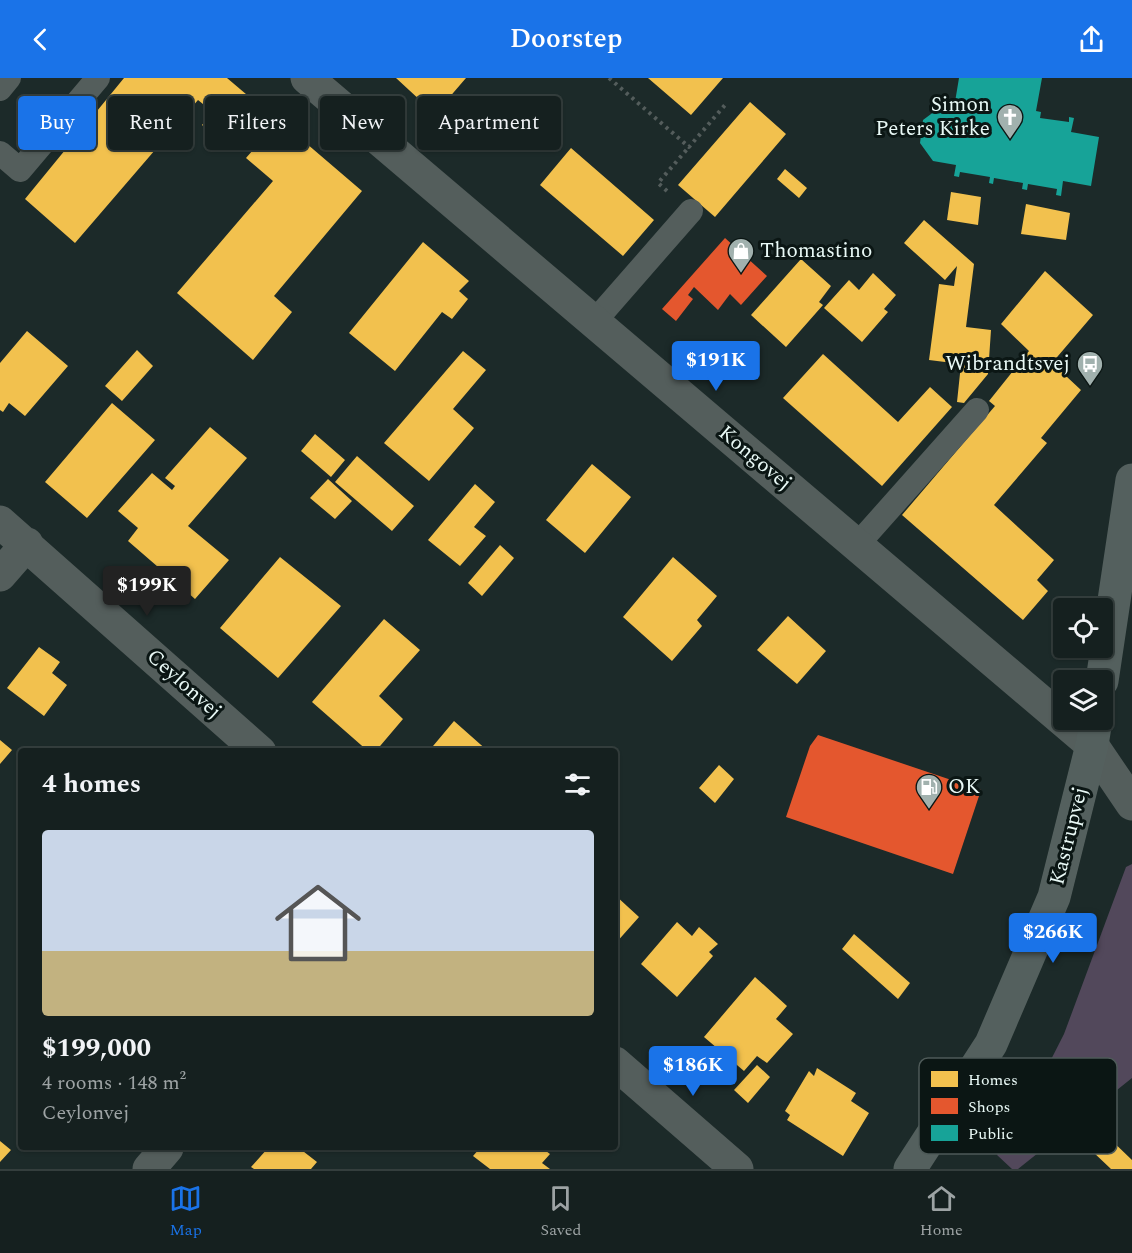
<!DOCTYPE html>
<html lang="en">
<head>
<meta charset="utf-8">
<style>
	:root { --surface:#15201f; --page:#1e2828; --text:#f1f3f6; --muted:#9da3a4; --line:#343e3d; --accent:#1a73e8 }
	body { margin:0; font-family:Spectral,serif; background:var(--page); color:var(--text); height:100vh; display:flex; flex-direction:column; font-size:22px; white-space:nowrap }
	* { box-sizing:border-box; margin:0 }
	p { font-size:20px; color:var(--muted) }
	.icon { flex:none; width:33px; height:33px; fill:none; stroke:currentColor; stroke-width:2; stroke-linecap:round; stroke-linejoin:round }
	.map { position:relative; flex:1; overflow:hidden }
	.side { position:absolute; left:18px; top:670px; width:600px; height:402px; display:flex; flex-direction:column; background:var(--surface); border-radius:6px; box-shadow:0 2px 4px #0004,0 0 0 2px var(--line) }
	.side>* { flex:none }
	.guide { position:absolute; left:18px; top:18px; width:600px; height:54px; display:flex; gap:12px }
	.fabs { position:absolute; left:1053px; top:520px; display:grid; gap:12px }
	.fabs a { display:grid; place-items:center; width:60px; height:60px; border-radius:6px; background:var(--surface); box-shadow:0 2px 4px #0004,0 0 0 2px var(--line); font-size:30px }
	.price { position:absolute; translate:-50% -51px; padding:0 14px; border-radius:6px; background:var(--accent); color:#fff; font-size:20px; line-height:39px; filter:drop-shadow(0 2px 3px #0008) }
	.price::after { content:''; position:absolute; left:50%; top:36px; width:18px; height:14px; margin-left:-9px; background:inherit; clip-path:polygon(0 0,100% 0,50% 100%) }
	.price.active { background:#222; color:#fff }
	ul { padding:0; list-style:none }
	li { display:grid; align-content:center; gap:12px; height:318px; padding:0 24px }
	li span { display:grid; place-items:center; height:186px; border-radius:6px; color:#555 }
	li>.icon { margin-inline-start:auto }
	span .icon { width:108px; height:108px; fill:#fffc; stroke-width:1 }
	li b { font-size:26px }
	h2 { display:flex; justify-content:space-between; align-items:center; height:72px; padding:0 24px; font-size:26px }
	.tag { padding:0 21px; border-radius:6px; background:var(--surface); box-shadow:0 2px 4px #0004,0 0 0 2px var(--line); font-size:21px; line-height:54px }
	.tag.active { background:var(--accent); color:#fff }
	header { display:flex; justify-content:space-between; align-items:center; height:78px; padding:0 24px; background:var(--accent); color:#fff; font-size:27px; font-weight:600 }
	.menu { display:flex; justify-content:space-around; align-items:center; height:84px; border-top:2px solid var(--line); background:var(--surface); font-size:16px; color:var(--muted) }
	.menu a { display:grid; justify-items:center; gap:3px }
	.menu .active { color:var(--accent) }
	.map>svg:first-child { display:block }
	.green { fill:#52485b }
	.homes { fill:#f2c14e }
	.shops { fill:#e4572e }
	.public { fill:#17a398 }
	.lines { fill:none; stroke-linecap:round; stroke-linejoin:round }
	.path { stroke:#545d5c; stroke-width:4; stroke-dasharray:3 4.5; stroke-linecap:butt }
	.lane { stroke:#545e5c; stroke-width:24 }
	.street { stroke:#545e5c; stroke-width:33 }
	.secondary { stroke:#54605e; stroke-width:33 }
	.labels { text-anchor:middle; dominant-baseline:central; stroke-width:6; stroke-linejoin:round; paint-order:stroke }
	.poi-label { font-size:21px; fill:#e9f9f6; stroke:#0b1614; text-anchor:end }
	.street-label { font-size:21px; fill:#e9f9f6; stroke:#0b1614 }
	.key { fill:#0b1614; stroke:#4e5a58; stroke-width:1.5 }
	.key-label { font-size:16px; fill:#e9f9f6 }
</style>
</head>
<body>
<header><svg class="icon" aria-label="back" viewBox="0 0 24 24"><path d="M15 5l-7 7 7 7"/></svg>Doorstep<svg class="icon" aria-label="share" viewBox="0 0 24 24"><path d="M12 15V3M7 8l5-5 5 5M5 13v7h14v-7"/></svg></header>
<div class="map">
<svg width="1132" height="1091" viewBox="0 0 1132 1091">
	<rect width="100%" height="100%" fill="#1c2a29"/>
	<path class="green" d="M1132 786V1000L1018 1091H1012L997 1077 1032 1019 1064 956 1126 789Z"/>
	<path class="homes" d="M124 0H227L253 22 220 62 202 47 213 34 198 22 75 165 25 121Z
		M396 0H466L435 36Z
		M648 0H723L691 37Z
		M750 24 786 56 715 139 678 107Z
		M279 42 362 113 274 218 292 234 253 282 177 215 273 103 246 80Z
		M571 70 654 142 623 178 540 107Z
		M785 91 807 110 799 120 777 101Z
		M951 114 981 119 978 147 947 142Z
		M1026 126 1070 135 1066 162 1021 156Z
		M924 142 974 186 966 249 991 252 988 296 964 325 957 324 961 286 929 282 939 206 954 208 957 188 945 202 904 165Z
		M423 164 469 203 459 213 468 221 452 241 442 234 395 293 349 255Z
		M801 181 831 208 819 224 823 227 786 269 751 237Z
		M1045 193 1093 237 1052 285 1081 312 1041 360 1047 365 994 427 1054 482 1037 502 1048 513 1023 542 902 437 995 328 989 323 1029 273 1001 246Z
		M873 195 896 217 884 231 888 234 862 264 824 230 849 202 859 212Z
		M27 253 68 288 25 338 9 325 3 334 0 332V285Z
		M137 272 153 288 122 323 105 308Z
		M463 273 486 292 453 331 474 350 429 403 384 365Z
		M823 276 898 344 930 309 952 329 882 408 783 320Z
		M112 325 155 362 87 440 45 404Z
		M210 349 247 380 188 448 229 482 195 521 128 463 138 450 118 433 152 395 172 412 175 408 165 400Z
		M315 356 345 382 331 399 301 373Z
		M357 378 414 428 392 453 335 404Z
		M592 386 631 419 585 475 546 442Z
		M328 401 352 423 335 441 310 420Z
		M475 406 495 424 474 449 486 458 460 488 428 462Z
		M500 467 514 480 482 518 468 505Z
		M280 479 341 528 278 600 220 550Z
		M673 479 717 518 697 542 702 548 672 583 623 539Z
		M788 538 826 573 797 606 757 572Z
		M384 541 420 572 379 618 403 641 375 674H369L312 624Z
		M39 569 60 584 52 595 67 607 44 638 7 610Z
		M454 643 489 674H428Z
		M0 662 12 672 0 686Z
		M719 687 734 701 715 725 699 710Z
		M615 817 639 839 615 866Z
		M677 844 692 858 699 849 718 866 709 874 713 878 677 919 641 886Z
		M854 856 910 905 898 921 842 871Z
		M755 899 787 928 776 941 793 956 767 985 757 978 744 993 704 959Z
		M757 987 770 999 748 1025 734 1012Z
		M817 990 856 1015 851 1023 869 1035 843 1078 787 1042 790 1037 785 1033 809 993 814 998Z
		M1106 1057 1132 1082V1091H1111L1092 1073Z
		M0 1063 11 1072 0 1084Z
		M268 1070H299L317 1084 311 1091H254L251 1089Z
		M480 1070H542L550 1076 542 1085 550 1091H490L473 1078Z"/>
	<path class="shops" d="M725 160 767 198 741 227 730 216 718 232 694 209 688 217 693 221 676 243 662 231Z
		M818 657 981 712 953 796 786 739 810 668Z"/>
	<path class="public" d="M959 0H1042L1036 33 1041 34 1040 40 1069 44V39L1074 40 1071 54 1099 59 1091 108 1063 103 1061 118 1056 117 1057 111 1028 106 1027 112 1022 111 1023 105 994 100 993 106 989 105 990 99 960 94 959 99 954 98 956 87 933 83 920 65 923 42 943 27 954 30Z"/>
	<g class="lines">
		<path class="path" d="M609 0 689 69 725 27
			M667 113 658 105 689 69"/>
		<path class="lane" d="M0 11 9 0
			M0 75 20 92 98 0
			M594 244 691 133
			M857 467 977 332"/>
		<path class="street" d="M307 0 1092 667 1132 726
			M0 444 260 674
			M0 497 27 466
			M615 985 737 1091
			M149 1091 167 1070"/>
		<path class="secondary" d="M1102 603 1132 402
			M910 1091 991 966 1054 819 1092 667 1096 642"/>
	</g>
	<defs>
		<g id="church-pin" transform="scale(1.35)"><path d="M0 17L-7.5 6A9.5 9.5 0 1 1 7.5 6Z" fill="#a1b1ae" stroke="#0b1614"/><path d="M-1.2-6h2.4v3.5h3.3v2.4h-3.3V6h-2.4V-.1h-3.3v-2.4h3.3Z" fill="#fff"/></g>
		<g id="shop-pin" transform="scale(1.35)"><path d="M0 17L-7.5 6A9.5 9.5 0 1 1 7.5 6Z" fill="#a1b1ae" stroke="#0b1614"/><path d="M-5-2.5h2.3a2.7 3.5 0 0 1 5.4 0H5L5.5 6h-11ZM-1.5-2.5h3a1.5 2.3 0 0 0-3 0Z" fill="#fff"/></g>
		<g id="bus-pin" transform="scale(1.35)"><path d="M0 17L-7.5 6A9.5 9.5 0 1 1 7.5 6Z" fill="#a1b1ae" stroke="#0b1614"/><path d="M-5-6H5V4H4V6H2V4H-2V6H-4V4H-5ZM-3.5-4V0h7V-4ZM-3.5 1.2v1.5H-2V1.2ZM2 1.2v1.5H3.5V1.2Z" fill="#fff"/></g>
		<g id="fuel-pin" transform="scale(1.35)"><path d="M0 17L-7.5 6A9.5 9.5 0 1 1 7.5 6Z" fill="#a1b1ae" stroke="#0b1614"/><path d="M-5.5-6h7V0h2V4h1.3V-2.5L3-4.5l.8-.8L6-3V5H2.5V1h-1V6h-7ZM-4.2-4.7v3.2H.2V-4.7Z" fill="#fff"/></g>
	</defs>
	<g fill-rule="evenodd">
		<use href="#church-pin" x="1010" y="39"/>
		<use href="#shop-pin" x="741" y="173"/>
		<use href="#bus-pin" x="1090" y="286"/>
		<use href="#fuel-pin" x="929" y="709"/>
	</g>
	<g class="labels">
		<g class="poi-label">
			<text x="990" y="27">Simon<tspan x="990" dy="24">Peters Kirke</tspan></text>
			<text x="760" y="173" text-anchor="start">Thomastino</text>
			<text x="1070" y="286">Wibrandtsvej</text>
			<text x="948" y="709" text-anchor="start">OK</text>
		</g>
		<g class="street-label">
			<text transform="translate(755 380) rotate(40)">Kongovej</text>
			<text transform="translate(184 606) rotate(42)">Ceylonvej</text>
			<text transform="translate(1069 758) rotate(-76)">Kastrupvej</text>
		</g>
	</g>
	<rect x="919" y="980" width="198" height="96" rx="9" class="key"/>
	<rect x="931" y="993" width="27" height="16" fill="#f2c14e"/>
	<rect x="931" y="1020" width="27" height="16" fill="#e4572e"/>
	<rect x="931" y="1047" width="27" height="16" fill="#17a398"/>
	<g class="key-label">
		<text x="968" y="1007">Homes</text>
		<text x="968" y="1034">Shops</text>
		<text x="968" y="1061">Public</text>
	</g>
</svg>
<div class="fabs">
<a><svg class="icon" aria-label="locate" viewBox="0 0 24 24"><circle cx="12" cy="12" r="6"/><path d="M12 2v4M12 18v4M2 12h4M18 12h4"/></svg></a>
<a><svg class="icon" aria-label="layers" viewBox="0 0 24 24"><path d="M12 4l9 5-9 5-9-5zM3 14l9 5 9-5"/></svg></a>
</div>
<b class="price" style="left:716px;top:314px">$191K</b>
<b class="price active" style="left:147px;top:539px">$199K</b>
<b class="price" style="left:1053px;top:886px">$266K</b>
<b class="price" style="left:693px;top:1019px">$186K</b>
<div class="guide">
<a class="tag active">Buy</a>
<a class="tag">Rent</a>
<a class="tag">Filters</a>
<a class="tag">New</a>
<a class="tag">Apartment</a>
</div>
<section class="side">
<h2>4 homes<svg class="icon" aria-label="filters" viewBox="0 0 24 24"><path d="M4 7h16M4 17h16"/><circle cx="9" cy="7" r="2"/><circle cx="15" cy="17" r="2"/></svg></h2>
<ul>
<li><span style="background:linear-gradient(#c9d6e8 65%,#c2b280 0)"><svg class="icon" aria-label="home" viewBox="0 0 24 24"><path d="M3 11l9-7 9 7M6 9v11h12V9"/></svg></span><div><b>$199,000</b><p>4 rooms · 148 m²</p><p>Ceylonvej</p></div></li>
</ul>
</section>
</div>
<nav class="menu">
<a class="active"><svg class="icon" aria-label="map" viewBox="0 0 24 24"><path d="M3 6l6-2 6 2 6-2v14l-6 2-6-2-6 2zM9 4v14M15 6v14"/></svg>Map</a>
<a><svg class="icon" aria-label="saved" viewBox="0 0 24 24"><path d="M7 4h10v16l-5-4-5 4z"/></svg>Saved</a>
<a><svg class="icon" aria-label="home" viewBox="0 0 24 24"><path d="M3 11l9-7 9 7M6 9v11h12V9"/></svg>Home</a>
</nav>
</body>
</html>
